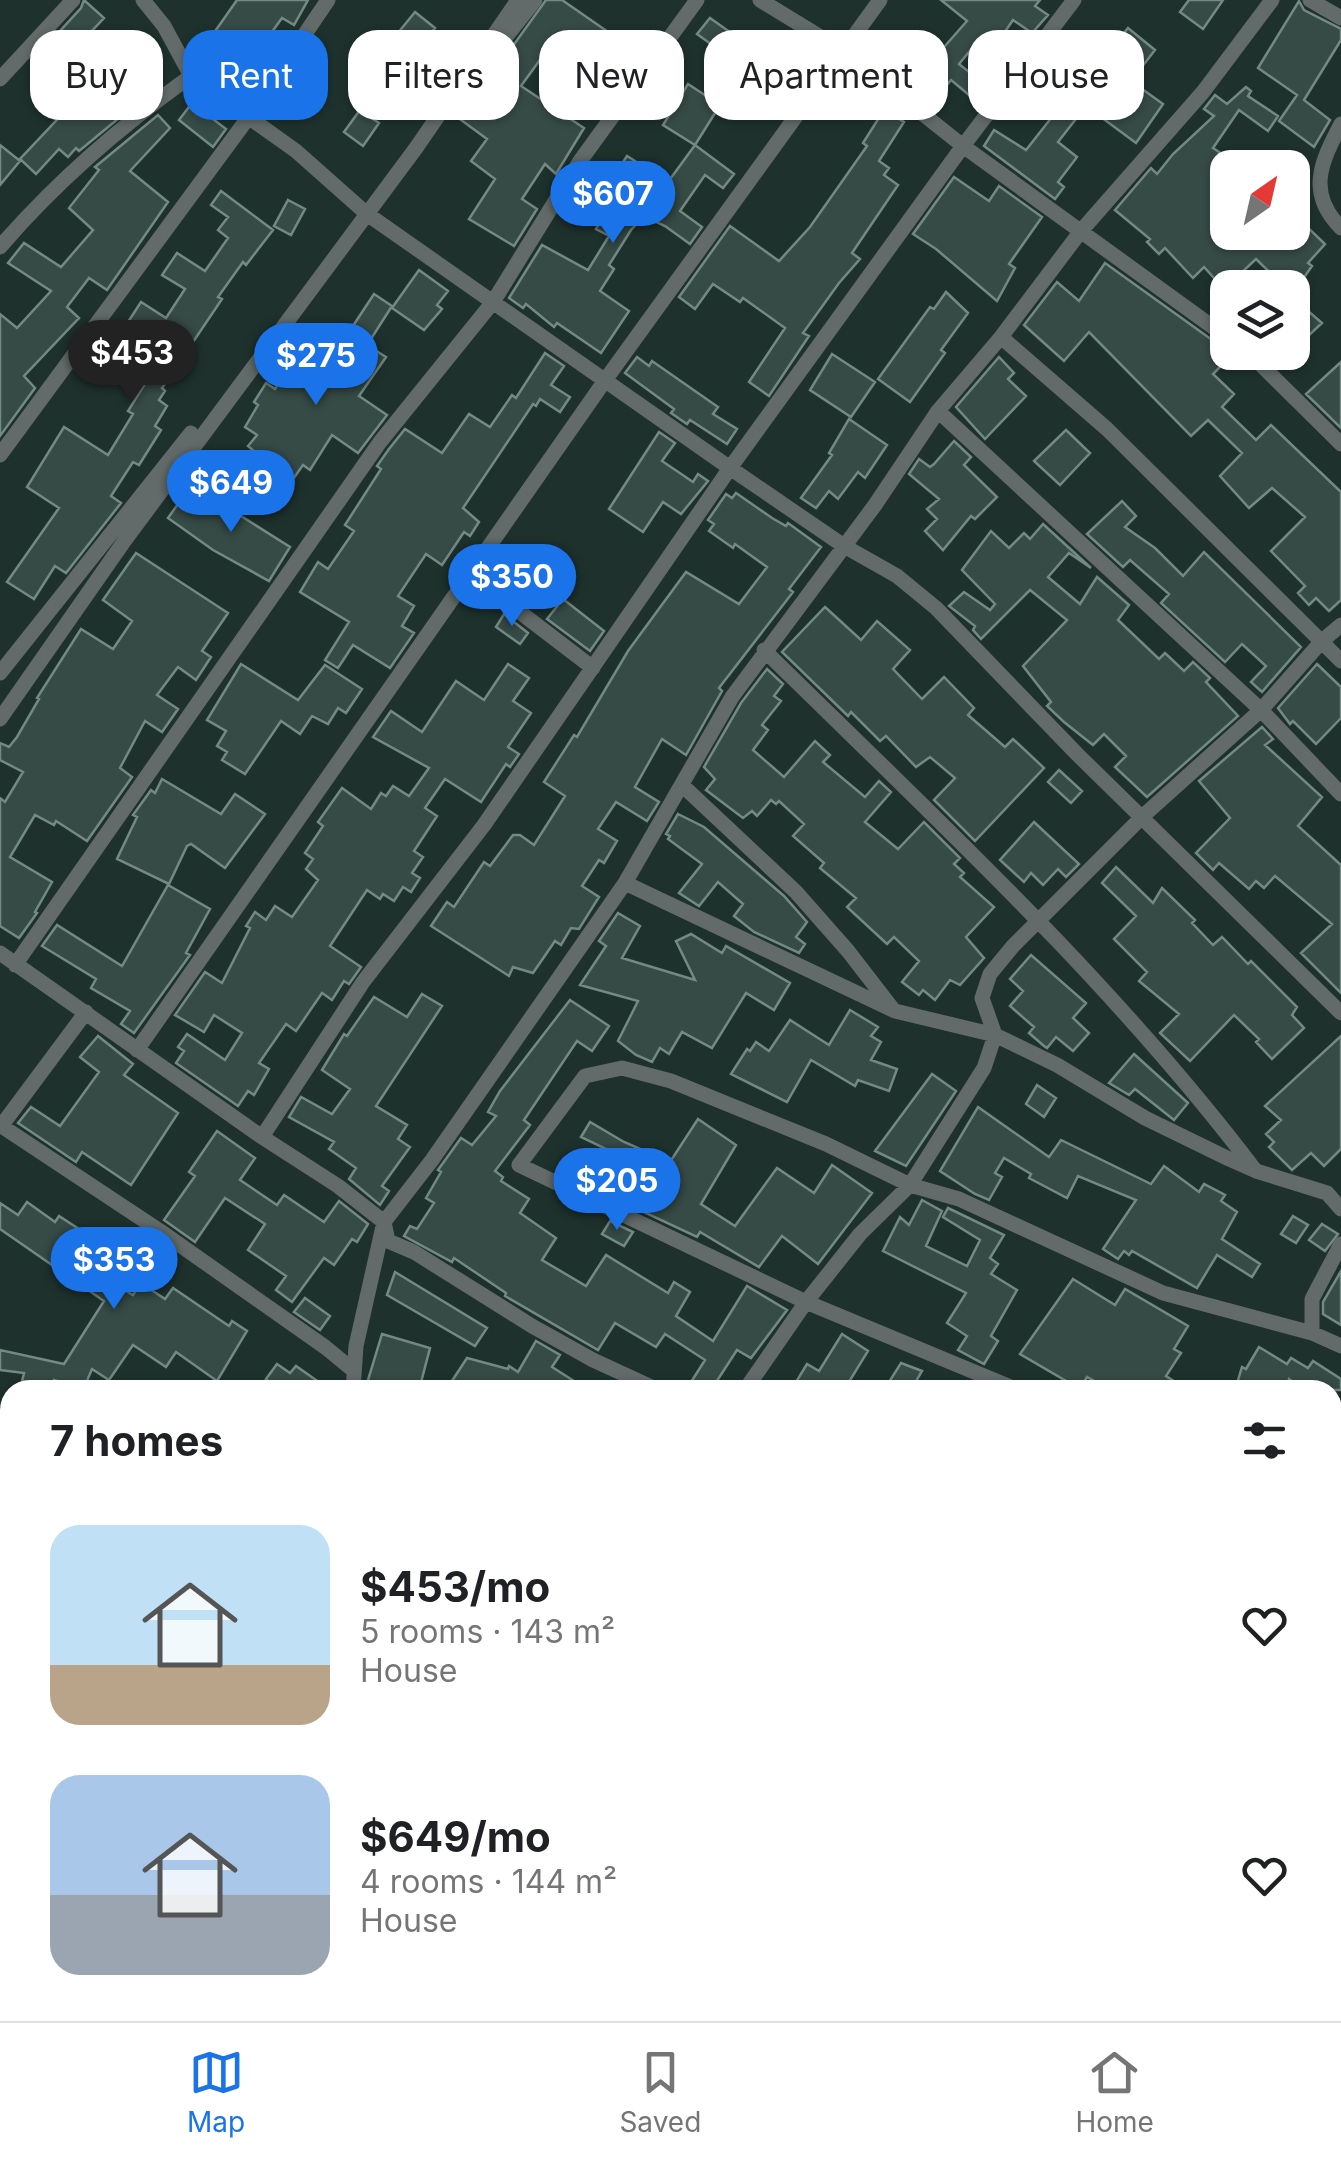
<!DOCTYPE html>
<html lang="en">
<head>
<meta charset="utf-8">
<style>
	:root { --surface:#fff; --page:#f6f6f6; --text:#202124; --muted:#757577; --line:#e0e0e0; --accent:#1a73e8 }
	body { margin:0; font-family:Inter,sans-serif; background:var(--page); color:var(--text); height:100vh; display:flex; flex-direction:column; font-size:38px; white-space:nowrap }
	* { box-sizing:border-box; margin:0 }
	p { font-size:32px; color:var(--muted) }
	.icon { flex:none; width:55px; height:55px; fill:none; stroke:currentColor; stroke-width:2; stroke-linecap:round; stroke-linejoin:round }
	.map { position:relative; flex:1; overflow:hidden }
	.details { position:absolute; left:0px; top:1380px; width:1342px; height:642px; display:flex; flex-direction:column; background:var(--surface); border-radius:30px 30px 0 0; box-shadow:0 2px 8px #0004 }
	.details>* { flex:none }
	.hud { position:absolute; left:30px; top:30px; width:1282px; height:90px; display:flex; gap:20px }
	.needle { width:65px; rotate:34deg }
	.tools { position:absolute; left:1210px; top:150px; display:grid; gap:20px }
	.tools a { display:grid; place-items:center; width:100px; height:100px; border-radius:20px; background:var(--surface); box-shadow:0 2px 8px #0004; font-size:50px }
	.price { position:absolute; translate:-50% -85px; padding:0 22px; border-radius:35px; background:var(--accent); color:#fff; font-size:32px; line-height:65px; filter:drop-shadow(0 2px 5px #0008) }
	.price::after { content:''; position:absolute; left:50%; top:60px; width:30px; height:22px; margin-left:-15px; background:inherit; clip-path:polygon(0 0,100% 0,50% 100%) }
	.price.on { background:#222; color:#fff }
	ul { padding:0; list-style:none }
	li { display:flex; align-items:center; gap:30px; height:250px; padding:0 50px }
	li span { display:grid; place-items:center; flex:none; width:280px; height:200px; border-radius:30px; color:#555 }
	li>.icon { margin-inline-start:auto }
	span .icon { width:120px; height:120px; fill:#fffc; stroke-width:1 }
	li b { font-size:42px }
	h2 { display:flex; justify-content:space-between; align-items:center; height:120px; padding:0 50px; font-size:42px }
	.chip { padding:0 35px; border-radius:30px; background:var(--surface); box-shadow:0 2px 8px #0004; font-size:35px; line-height:90px }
	.chip.on { background:var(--accent); color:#fff }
	.dock { display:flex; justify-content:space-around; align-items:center; height:140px; border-top:2px solid var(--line); background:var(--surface); font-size:28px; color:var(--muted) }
	.dock a { display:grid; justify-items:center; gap:5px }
	.dock .on { color:var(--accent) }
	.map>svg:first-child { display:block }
	.building { fill:#364a46; stroke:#738983; stroke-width:2.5 }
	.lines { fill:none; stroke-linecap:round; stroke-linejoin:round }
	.minor { stroke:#626b69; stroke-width:15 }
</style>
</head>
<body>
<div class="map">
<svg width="1341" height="2021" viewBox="0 0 1341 2021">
	<rect width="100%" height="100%" fill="#1e312d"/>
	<path class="building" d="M84 0 104 18 88 35 128 70 148 94 79 151 76 148 68 157 59 149 36 174 20 159 85 90 64 72 72 62 53 46 63 34 60 31 81 8Z
		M237 0H308L294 25 282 18 259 50 274 59 248 98 224 80 226 77 197 57Z
		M546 0H562L624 43 618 90 592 88 594 73 550 46 521 86 584 128 556 174 545 164 522 199 537 209 514 246 469 219 495 179 471 161 487 139 453 114 498 53 510 50Z
		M941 0H1040L1035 6 1048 15 1032 33 1013 20 993 49 979 40 959 64 983 83 980 104 951 80 931 105 908 88 967 21Z
		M1189 0H1223L1203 29 1180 12Z
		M1299 1 1304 10 1341 29V40L1304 100 1330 120 1314 147 1279 121 1297 95 1258 68Z
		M415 12 435 28 409 61 389 44Z
		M710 18 748 45 736 62 697 34Z
		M1128 28 1155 50 1131 81 1163 104 1136 143 1086 106 1058 142 1077 157 1058 182 1064 187 1055 199 984 146 994 130 1026 150 1052 117 1021 89 1036 69 1068 94 1093 60 1098 64Z
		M688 84 720 105 695 145 663 125Z
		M1246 87 1251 91 1248 96 1278 116 1268 131 1239 110 1213 148 1228 158 1224 162 1228 168V174L1213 185 1228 199V232H1268L1280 245 1302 222 1325 244 1308 263 1312 266 1293 293 1292 288H1286L1256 259 1224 289 1204 267 1193 278 1165 248 1159 254 1147 242 1150 239 1115 210 1151 168 1157 174 1173 154 1214 116 1204 109 1215 95 1227 104Z
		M192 103 226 129 213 147 179 120Z
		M360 110 379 123 363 146 344 132Z
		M884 110 904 122 879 161 889 168 884 175 898 185 852 253 860 259 839 283 803 333 809 336 769 396 749 382 785 328 743 298 740 302 713 284 695 309 679 297 730 226 779 261 810 227 867 146 863 143Z
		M158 115 170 128 130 171 168 202 107 290 89 278 67 307 79 318 24 376 35 388 0 436V314L17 328 51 291 8 263 24 243 61 267 93 230 69 208 99 170 95 167Z
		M0 145 20 161 0 185Z
		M695 145 734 174 723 188 705 175 680 211 702 227 690 244 665 226 644 216 631 230 609 265 614 269 600 291 629 311 601 353 557 323 554 327 526 304 523 308 509 298 542 245 588 270 609 236 596 229 604 215 586 204 594 190 598 192 606 182 609 184 627 156 668 182Z
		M954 177 989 201 999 186 1042 217 1009 264 1015 268 997 301 936 249 913 234Z
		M221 191 273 230 246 265 243 262 218 297 222 299 162 388 165 391 159 400 167 406 155 426 161 430 139 465 133 462 111 496 121 503 66 573 55 566 34 599 7 582 59 508 27 487 64 427 108 455 133 414 128 411 155 368 117 339 141 302 166 318 185 289 162 275 177 253 205 271 228 238 218 230 228 217 211 205Z
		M288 200 305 209 291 235 274 226Z
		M1105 263 1226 350 1217 360 1222 365 1213 374 1234 394 1222 407 1256 440 1271 425 1341 492V600L1329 611 1316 598 1309 605 1298 593 1305 586 1271 551 1305 517 1272 488 1249 508 1220 476 1242 453 1208 420 1191 436 1089 332 1064 361 1024 325 1057 282 1079 301Z
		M419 270 448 291 437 305 442 309 424 330 392 308Z
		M946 292 968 313 941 350 945 353 910 402 878 379 930 307 934 309Z
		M374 294 392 306 367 345 386 357 359 396 387 415 358 453 332 435 310 470 303 465 276 503 236 476 254 451 248 446 257 435 245 427 258 405 254 402 266 383 275 389 281 380 286 384 304 358 318 367 345 329 349 332Z
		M1292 297 1322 323 1292 351Z
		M545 353 564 366 551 385 570 397 560 412 540 399 536 406 533 404 463 508 479 522 470 536 464 532 442 565 426 554 398 596 414 606 402 626 414 633 390 668 353 645 338 668 325 660 349 622 300 592 318 562 328 569 354 531 345 525 381 469 377 466 389 449 405 429 442 453 469 414 490 427 512 395 516 398Z
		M832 354 875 382 851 417 810 390Z
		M637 357 649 366 652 361 718 407 713 414 737 429 727 444 690 420 687 424 671 413 674 409 625 373Z
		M999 357 1014 373 1008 379 1026 396 985 439 956 407Z
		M1341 362V428L1306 394Z
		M849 419 887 445 865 478 858 472 838 499 829 491 816 508 801 498 832 455 829 453Z
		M1066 430 1090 453 1060 485 1034 461Z
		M659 432 675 443 662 461 693 482 698 474 708 481 681 514 663 502 643 532 609 509Z
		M954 441 971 457 964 465 997 497 975 519 971 516 943 550 925 531 937 519 927 509 939 499 909 474 919 459 930 467 934 464Z
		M203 492 290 547 269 581 213 550 168 518 183 497 195 505Z
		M736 493 772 518 786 526 788 523 821 547 789 589 793 592 719 688 722 691 686 755 662 739 635 787 659 802 647 821 616 802 598 829 617 841 604 863 599 860 582 886 599 897 579 929 571 928 561 945 555 941 533 973 513 967 509 976 431 926 447 902 454 907 484 862 490 866 513 835H520L534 845 565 796 544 782 574 735 577 737 628 651 686 572 739 604 767 567 735 544 733 548 709 531 714 524 708 520 726 494 732 498Z
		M1122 501 1136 516 1125 527 1155 548 1183 576 1204 552 1301 647 1262 692 1251 682 1266 666 1242 644 1225 662 1161 603 1169 594 1130 560 1123 567 1087 534Z
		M1043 524 1091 568 1069 553 1048 577 1080 604 1097 577 1129 605 1118 620 1159 659 1165 653 1184 671 1193 662 1210 678 1206 682 1238 716 1147 797 1115 767 1126 756 1104 734 1093 745 1064 722 1047 706 1051 702 1023 666 1067 620 1030 590 981 639 973 630 975 626 949 606 964 592 990 610 995 604 962 570 991 531 1009 548 1024 533 1030 539Z
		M136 553 228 613 202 651 211 657 196 680 178 667 157 695 178 709 162 732 145 721 120 768 132 777 87 841 56 821 54 825 35 815 10 857 52 882 35 912 37 913 19 938 0 926V798L5 802 23 772 0 760V743L9 747 17 737 39 699 37 698 81 629 113 649 132 621 103 600Z
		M563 599 604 631 590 651 547 619Z
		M825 607 861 640 877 621 910 650 893 669 922 699 944 677 974 708 968 715 1005 747 1013 739 1044 768 975 841 934 800 955 778 930 757 916 767 886 736 880 741 851 712 848 716 782 652Z
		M504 614 528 633 520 644 496 627Z
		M241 664 298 700 325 665 362 689 346 713 338 708 328 724 312 716 300 734 281 721 245 774 222 760 227 752 217 746 226 731 207 720Z
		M508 664 529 678 513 701 531 713 508 747 519 754 510 767 506 764 481 802 445 779 425 808 437 816 414 851 423 857 412 873 420 878 411 892 403 887 394 901 383 894 380 899 367 890 330 946 361 967 349 984 344 981 332 1000 322 993 296 1031 286 1024 259 1063 269 1069 254 1095 248 1091 238 1106 176 1063 184 1051 178 1047 187 1034 225 1060 242 1033 214 1015 204 1032 175 1015 205 972 222 983 250 928 246 926 255 912 266 920 275 906 292 917 318 880 306 869 313 859 305 853 323 826 318 822 342 788 371 809 381 793 386 796 393 786 409 796 429 768 373 737 391 711 422 732 456 681 484 700Z
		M1317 664 1341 687V718L1316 744 1293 721 1290 724 1278 708Z
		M767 669 783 684 774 696 781 701 762 725 768 730 753 750 784 777 815 741 830 755 823 762 865 797 879 781 891 792 865 822 898 849 924 822 960 858 954 864 964 873 960 877 994 907 966 937 984 958 960 985 950 980 935 1000 923 990 919 995 902 982 919 961 894 937 887 944 847 907 856 898 820 868 824 863 793 836 804 824 779 801 776 804 771 800 757 816 752 811 743 818 706 790 715 779 704 767 741 703Z
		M1262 727 1273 739 1265 745 1322 797 1298 826 1341 865V993L1301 953 1332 924 1275 876 1264 888 1256 881 1249 889 1219 863 1213 870 1196 853 1230 818 1199 781Z
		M1059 770 1082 791 1071 803 1048 782Z
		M162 779 221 814 235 794 265 814 225 868 191 844 187 846 169 884 117 859 137 817 133 815 151 790 155 793Z
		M678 814 704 827 784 896 807 922 796 937 805 944 799 953 754 932 734 916 743 904 718 882 699 906 679 893 702 864 668 839 670 836 666 834Z
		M1034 822 1079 864 1066 877 1058 869 1043 885 1031 873 1024 882 1000 860Z
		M1116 867 1153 903 1162 888 1195 920 1192 923 1213 945 1222 937 1248 964 1251 961 1297 1007 1292 1015 1304 1028 1272 1059 1256 1042 1259 1039 1234 1015 1190 1061 1160 1033 1179 1014 1139 981 1147 972 1114 939 1136 916 1102 883Z
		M168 885 210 909 186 953 190 955 134 1033 121 1024 130 1011 91 988 96 979 42 946 57 925 122 966Z
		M618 913 640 926 622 958 695 980 676 941 691 934 722 953 726 946 790 983 774 1010 746 993 712 1048 682 1032 669 1054 660 1048 652 1062 636 1055 618 1041 638 1001 580 985 606 946 599 941Z
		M1031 955 1086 1003 1073 1018 1089 1033 1073 1051 1056 1037 1047 1048 1044 1046 1029 1033 1034 1027 1010 1006 1023 991 1010 979Z
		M422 994 442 1006 376 1106 407 1125 398 1139 410 1147 382 1186 389 1191 380 1205 349 1179 356 1168 329 1149 334 1142 289 1117 301 1097 332 1114 350 1089 322 1070 344 1034 347 1036 374 997 407 1017Z
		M570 1000 609 1026 592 1051 577 1041 524 1120 530 1125 495 1171 503 1177 501 1181 529 1199 520 1213 556 1238 542 1260 586 1286 606 1255 668 1293 674 1282 690 1292 676 1316 713 1341 747 1286 787 1310 751 1358 737 1350 711 1390H686L705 1360 665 1334 656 1347 615 1323 598 1350 505 1296 506 1293 454 1258 452 1262 404 1236 410 1226 417 1229 434 1203 426 1198 441 1172 438 1170 461 1138 472 1145 496 1116 488 1112 500 1091Z
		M850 1010 878 1027 871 1036 881 1042 871 1060 897 1069 889 1091 858 1080 855 1086 811 1060 787 1102 731 1074 747 1049 750 1051 756 1042 769 1051 790 1020 829 1045Z
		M98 1036 133 1064 124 1075 178 1113 131 1185 82 1152 76 1162 18 1123 31 1107 60 1126 99 1072 80 1057Z
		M1341 1036V1149L1324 1166 1311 1153 1292 1170 1269 1147 1274 1142 1266 1134 1281 1120 1265 1106Z
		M1134 1054 1188 1103 1174 1120 1135 1089 1129 1095 1109 1083Z
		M932 1074 956 1091 906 1166 875 1151Z
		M1037 1085 1056 1098 1044 1117 1026 1104Z
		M978 1107 1049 1157 1061 1140 1151 1184 1164 1166 1199 1192 1204 1184 1225 1195 1221 1201 1237 1212 1222 1239 1260 1264 1252 1277 1217 1255 1197 1288 1132 1251 1129 1255 1124 1251 1118 1259 1103 1249 1136 1200 1078 1176 1067 1198 1029 1178 1031 1174 1004 1158 995 1173 1002 1177 989 1200 975 1194 940 1171Z
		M698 1119 736 1145 701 1204 735 1226 777 1168 814 1193 832 1165 872 1193 818 1264 782 1236 759 1267 700 1232 697 1237 601 1192 607 1182 643 1203 662 1176 581 1137 590 1122 624 1142 670 1162Z
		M217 1131 255 1158 240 1180 277 1205 284 1195 324 1222 339 1201 368 1224 357 1242 352 1239 334 1265 324 1258 292 1302 276 1290 286 1276 248 1250 265 1224 225 1198 195 1242 164 1220 195 1176 189 1172Z
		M922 1200 942 1211 926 1246 967 1266 980 1240 943 1217 948 1208 1004 1235 990 1258 998 1264 991 1274 1017 1290 991 1336 998 1341 984 1364 958 1350 967 1336 947 1323 966 1293 883 1251 900 1217 909 1225Z
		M27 1202 55 1222 59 1216 120 1256 106 1280 133 1295 141 1283 165 1299 173 1288 229 1326 232 1321 247 1331 217 1381 176 1352 166 1367 133 1345 109 1380 92 1369 83 1390 54 1380 52 1390H20L24 1373 0 1370V1350L64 1364 104 1301 0 1229V1203L18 1215Z
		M1293 1216 1308 1225 1296 1243 1281 1234Z
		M610 1221 633 1232 624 1246 602 1234Z
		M1322 1224 1338 1234 1325 1251 1309 1240Z
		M1341 1271V1325L1323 1314V1302Z
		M395 1272 487 1328 475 1346 387 1295Z
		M1073 1279 1115 1305 1125 1289 1188 1326 1174 1349 1181 1353 1166 1376 1188 1390H1111L1087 1377 1080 1389 1020 1354Z
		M305 1298 330 1316 320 1330 294 1312Z
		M382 1334 430 1348 419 1390H365Z
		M842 1334 868 1351 844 1390H809L796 1382 807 1364 819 1371Z
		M536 1341 560 1355 552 1367 588 1390H446L467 1358 508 1369 509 1366 518 1372Z
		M1259 1347 1287 1364 1291 1358 1308 1368 1313 1361 1341 1379V1390H1306L1289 1379 1287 1390H1235L1242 1367 1246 1369Z
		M901 1363 922 1371 911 1390H884Z
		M277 1364 290 1373 296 1366 330 1390H266L271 1383 266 1379Z"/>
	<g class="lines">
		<path class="minor" d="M760 0 845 52 963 146 1228 338
			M1272 0 1203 92 1081 231 1001 337 938 411 875 505 732 697 625 883 895 1011 995 1035 1057 1065 1145 1118 1229 1159 1256 1171 1327 1193 1341 1209
			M1310 0 1341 18
			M501 43 535 0
			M191 76 296 151 367 214 730 468 844 546 897 576 936 608 1077 754 1341 1013
			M0 79 73 0
			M1341 124C1321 162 1306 193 1341 228
			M0 247C56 182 122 125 191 76L164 26 143 0
			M1001 337 1107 429 1341 661
			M1248 352 1341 444
			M938 411 1261 710 1341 794
			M0 455 248 118 328 0
			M470 574 593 668
			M764 650C934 817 1111 980 1255 1170
			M0 673 191 433
			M0 719 125 540 416 148 518 0
			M683 786 796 892 848 951 892 1008
			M0 953 262 1137 338 1186 384 1222 388 1241 414 1252 532 1326 593 1360 658 1390
			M15 965 380 442 493 302 580 161 697 0
			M137 1050 606 379 880 0
			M0 1125 160 1231 325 1347 353 1370
			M2 1125 86 1012
			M262 1137 363 982 484 825 730 468 963 146 1074 0
			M1312 1333V1299L1341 1244
			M353 1390 356 1346 384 1222 432 1160 625 883
			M745 1390 806 1302 860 1234 910 1185 984 1068 995 1035 982 998 990 974 1013 946 1143 816 1261 710 1322 641 1341 625
			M1018 1390 806 1302 519 1165 585 1076 622 1068 671 1081 826 1144 910 1185 959 1199 1163 1293 1312 1333 1341 1346
			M0 1421 10 1422
			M1332 1519 1341 1524
			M0 1577 10 1578
			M1332 1688 1341 1693
			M0 1730H10
			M1332 1849 1341 1854
			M0 1850 10 1849
			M0 1984 10 1988
			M65 2012 84 2021
			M668 2012 711 2021
			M278 2021 279 2012
			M488 2021 494 2012
			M588 2021 590 2012
			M639 2021 640 2012
			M1147 2021 1150 2012
			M1252 2021V2012"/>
	</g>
</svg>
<div class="tools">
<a><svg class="needle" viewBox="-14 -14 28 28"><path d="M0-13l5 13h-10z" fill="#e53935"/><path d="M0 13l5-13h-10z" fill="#757577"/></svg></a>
<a><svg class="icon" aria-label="layers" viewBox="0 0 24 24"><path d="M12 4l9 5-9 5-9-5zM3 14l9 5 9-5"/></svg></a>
</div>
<b class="price" style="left:613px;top:246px">$607</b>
<b class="price on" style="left:132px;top:405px">$453</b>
<b class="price" style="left:316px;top:408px">$275</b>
<b class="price" style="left:231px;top:535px">$649</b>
<b class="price" style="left:512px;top:629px">$350</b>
<b class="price" style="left:617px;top:1233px">$205</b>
<b class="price" style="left:114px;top:1312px">$353</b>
<div class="hud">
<a class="chip">Buy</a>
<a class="chip on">Rent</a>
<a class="chip">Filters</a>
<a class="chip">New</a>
<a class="chip">Apartment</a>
<a class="chip">House</a>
</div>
<section class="details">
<h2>7 homes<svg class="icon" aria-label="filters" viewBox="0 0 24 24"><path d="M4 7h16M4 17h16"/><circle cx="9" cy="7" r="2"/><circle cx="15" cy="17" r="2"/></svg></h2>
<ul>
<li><span style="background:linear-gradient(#bfe0f5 70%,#b9a48a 0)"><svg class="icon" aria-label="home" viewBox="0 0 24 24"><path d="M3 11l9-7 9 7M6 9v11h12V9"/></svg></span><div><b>$453/mo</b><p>5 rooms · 143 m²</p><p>House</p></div><svg class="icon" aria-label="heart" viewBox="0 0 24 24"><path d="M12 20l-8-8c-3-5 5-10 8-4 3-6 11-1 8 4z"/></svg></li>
<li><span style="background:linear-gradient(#a9c7e8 60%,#9aa5b1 0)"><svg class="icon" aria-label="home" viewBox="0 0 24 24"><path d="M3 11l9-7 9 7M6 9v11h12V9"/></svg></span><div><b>$649/mo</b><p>4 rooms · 144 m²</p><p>House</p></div><svg class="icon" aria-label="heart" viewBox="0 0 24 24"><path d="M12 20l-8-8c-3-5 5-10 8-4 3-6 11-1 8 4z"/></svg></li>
</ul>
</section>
</div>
<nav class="dock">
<a class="on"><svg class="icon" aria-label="map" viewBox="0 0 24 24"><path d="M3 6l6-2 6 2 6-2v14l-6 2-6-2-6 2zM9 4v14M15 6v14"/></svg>Map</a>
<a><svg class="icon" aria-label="saved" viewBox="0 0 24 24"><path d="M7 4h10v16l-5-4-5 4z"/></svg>Saved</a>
<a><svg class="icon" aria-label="home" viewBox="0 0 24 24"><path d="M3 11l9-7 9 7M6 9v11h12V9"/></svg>Home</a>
</nav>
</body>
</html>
